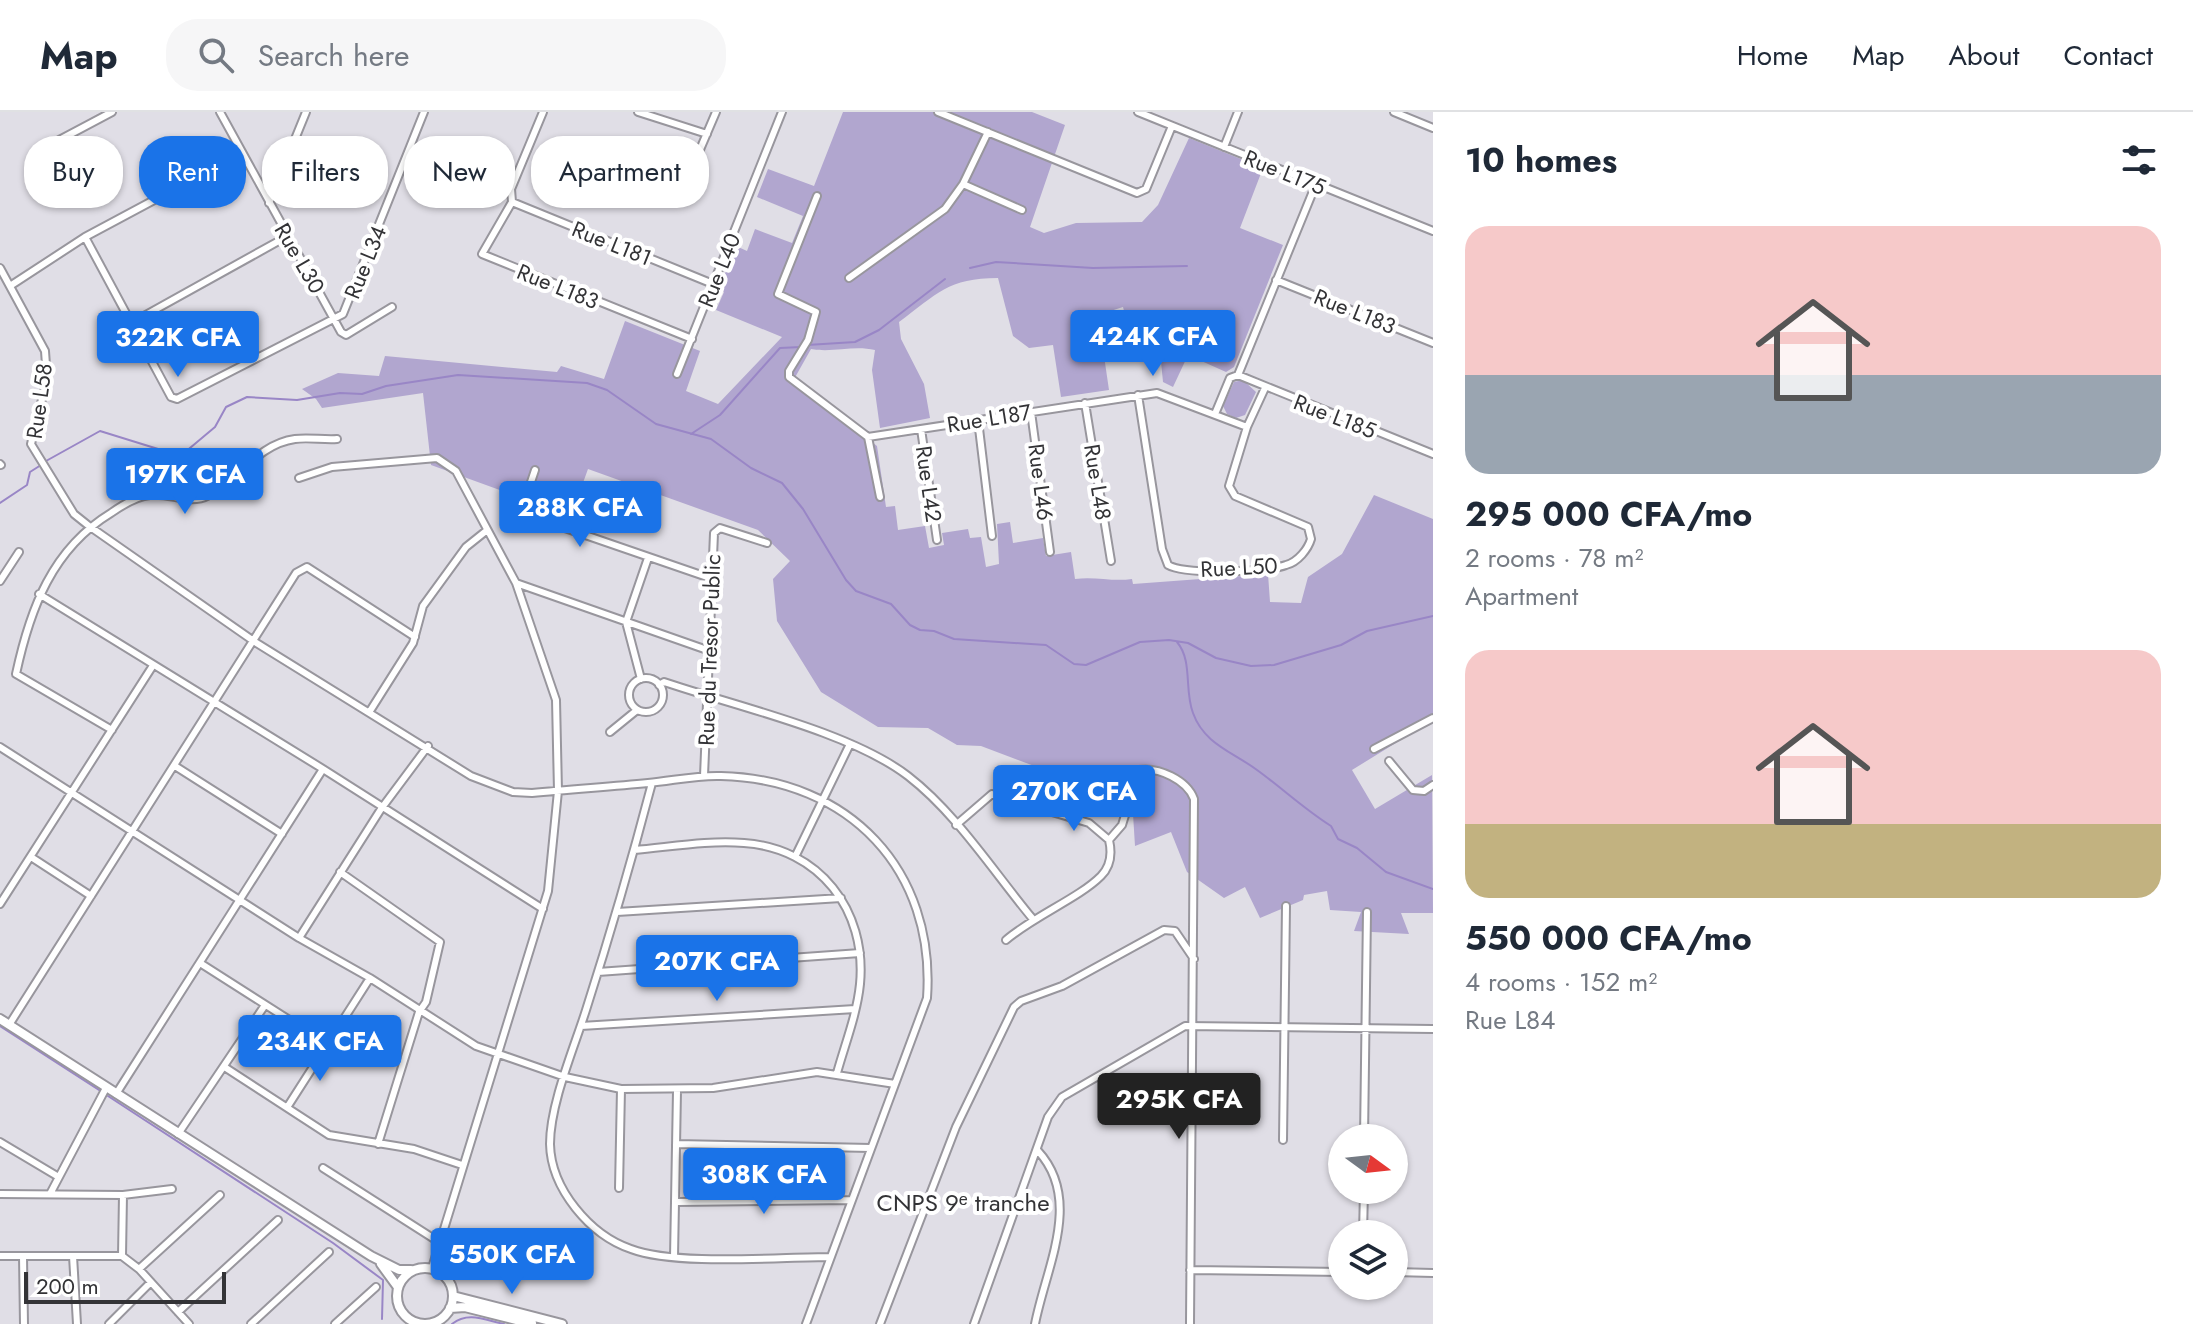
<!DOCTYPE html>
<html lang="en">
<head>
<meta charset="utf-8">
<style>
	:root { --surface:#fff; --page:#f6f6f7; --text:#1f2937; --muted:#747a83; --line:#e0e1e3; --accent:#1a73e8 }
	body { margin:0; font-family:Jost,sans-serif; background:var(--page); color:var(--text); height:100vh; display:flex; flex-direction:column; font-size:30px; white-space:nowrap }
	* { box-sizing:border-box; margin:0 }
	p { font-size:26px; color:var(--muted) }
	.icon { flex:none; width:44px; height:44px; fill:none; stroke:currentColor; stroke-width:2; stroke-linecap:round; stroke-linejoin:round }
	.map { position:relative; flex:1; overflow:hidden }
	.sheet { display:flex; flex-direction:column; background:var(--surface); width:760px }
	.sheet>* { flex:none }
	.top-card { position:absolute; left:24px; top:24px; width:760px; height:72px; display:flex; gap:16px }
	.needle { width:52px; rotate:105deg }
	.buttons { position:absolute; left:1328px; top:1012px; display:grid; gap:16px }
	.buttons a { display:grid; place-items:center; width:80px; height:80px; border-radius:50%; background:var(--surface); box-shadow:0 2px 6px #0004; font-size:40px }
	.scale { position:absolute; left:24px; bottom:20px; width:202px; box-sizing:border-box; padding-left:8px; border:4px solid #333336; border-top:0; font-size:22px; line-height:28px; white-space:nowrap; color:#333336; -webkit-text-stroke:6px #fff; paint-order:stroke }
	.price { position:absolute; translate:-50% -68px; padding:0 18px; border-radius:8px; background:var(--accent); color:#fff; font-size:26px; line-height:52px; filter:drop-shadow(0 2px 4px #0008) }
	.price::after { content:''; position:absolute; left:50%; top:48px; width:24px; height:18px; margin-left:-12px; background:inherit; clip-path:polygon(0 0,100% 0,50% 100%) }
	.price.current { background:#222; color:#fff }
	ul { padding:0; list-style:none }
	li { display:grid; align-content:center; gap:16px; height:424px; padding:0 32px }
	li span { display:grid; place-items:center; height:248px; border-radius:24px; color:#555 }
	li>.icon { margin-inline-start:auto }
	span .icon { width:144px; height:144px; fill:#fffc; stroke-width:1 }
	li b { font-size:34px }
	h2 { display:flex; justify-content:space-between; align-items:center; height:96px; padding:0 32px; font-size:34px }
	.pill { padding:0 28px; border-radius:32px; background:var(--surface); box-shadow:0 2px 6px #0004; font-size:28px; line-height:72px }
	.pill.current { background:var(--accent); color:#fff }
	header { display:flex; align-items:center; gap:48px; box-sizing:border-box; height:112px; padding:0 40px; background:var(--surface); border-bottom:2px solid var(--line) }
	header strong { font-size:38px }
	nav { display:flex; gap:44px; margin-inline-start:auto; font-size:28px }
	.search { width:560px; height:72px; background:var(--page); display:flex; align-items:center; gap:20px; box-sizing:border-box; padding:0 28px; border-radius:32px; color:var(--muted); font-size:30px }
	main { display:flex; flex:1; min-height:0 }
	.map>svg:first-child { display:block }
	.green { fill:#b1a6cf }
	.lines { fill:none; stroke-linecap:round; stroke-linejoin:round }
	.stream { stroke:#9986c6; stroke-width:2 }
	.minor-casing { stroke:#98969d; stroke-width:10 }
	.tertiary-casing { stroke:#98969d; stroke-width:12 }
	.minor { stroke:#fff; stroke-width:6 }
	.tertiary { stroke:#fff; stroke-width:8 }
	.labels { text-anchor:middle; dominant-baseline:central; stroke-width:8; stroke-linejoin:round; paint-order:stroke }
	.street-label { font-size:22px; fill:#333336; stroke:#fff }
	.neighbourhood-label { font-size:24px; fill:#333336; stroke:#fff }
</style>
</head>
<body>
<header>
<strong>Map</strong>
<div class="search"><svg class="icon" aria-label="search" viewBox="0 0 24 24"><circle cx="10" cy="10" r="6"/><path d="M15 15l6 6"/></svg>Search here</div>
<nav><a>Home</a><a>Map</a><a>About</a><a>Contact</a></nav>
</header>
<main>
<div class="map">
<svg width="1433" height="1212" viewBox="0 0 1433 1212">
	<rect width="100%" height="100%" fill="#e0dee6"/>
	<path class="green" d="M843 0H1032L1065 13 1030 115 1044 121 1076 111 1142 110 1158 93 1189 26 1263 56 1240 116 1283 133 1234 255 1226 260 1188 243 1173 275 1163 270 1157 209 1128 215 1123 195 1098 203 1109 278 1061 285 1053 233 1029 236 1013 224 998 166C948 166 937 182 899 210L901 227 924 272 930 306 880 316 872 258 875 238C853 233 833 241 811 237L793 269 877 334 886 395 895 394 898 418 925 414 929 436 944 433 942 421 968 417 970 426 981 425 986 455 999 452 997 412 1010 410 1013 431 1043 426 1046 444 1071 440 1075 467C1095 464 1112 470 1132 467L1133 472 1268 462 1270 490 1301 491 1308 465 1342 442 1374 383 1433 407V608L1352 658 1375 697 1432 663 1433 801H1401L1409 822 1354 819 1361 800 1330 798 1327 779 1304 783 1303 788 1260 806 1245 775 1224 786 1187 760 1171 720 1135 734 1133 702 1122 687 981 634 957 633 928 616 878 615 821 580 777 509 773 467 790 449 758 418 588 357 571 404 431 353 423 281 322 296 316 287 302 277 338 261 379 264 385 244 557 260 561 254 604 267 625 209 700 239 686 279 718 292 782 225 716 198 724 180 719 177 736 134 747 139 755 117 792 131 803 104 757 85 768 57 814 74Z
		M1243 268 1256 280 1245 303 1236 306 1227 302 1223 294 1234 270Z"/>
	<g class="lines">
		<path class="stream" d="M970 156 996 150 1093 156 1187 154
			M807 233 855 230 879 218 945 167
			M691 322 720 303 780 236 801 235
			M46 349 100 319 171 341H184L215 315 226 295 247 285 297 288 340 281 362 282 386 274 458 263 587 271 607 278 656 312 711 327 751 356 782 371 803 397 846 468 856 479 891 492 910 513 920 518 934 519 954 527 1046 533 1074 552 1086 553 1140 530 1169 528 1188 531 1216 546 1251 554 1274 553 1341 533 1367 519 1433 504
			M0 391 27 373 30 360 41 353
			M1177 530C1193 549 1184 578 1193 601 1204 632 1233 640 1257 658 1282 676 1304 697 1331 714L1338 727 1357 736 1386 760 1433 777
			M0 914 99 978
			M108 984 333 1131 383 1168 382 1207
			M452 1212C468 1199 485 1208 504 1212"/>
		<g class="minor-casing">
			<path id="minor" d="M220 0 341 220 346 223 392 195
				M543 0 511 77 512 90 713 172
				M638 0 707 22
				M938 0 1137 81 1146 77 1172 14
				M1138 0 1433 119
				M1394 0 1433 16
				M48 34 112 0
				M1224 35 1238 0
				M616 40 612 50 614 57 621 60 638 55 684 75 716 0
				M963 72 1022 98
				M817 84 778 182 816 200 808 228 789 259V265L868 325 880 385
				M512 90 482 142 692 227
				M269 91 306 0
				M85 125 171 285 177 287 343 202 424 0
				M0 156 45 239 47 267 31 332 74 402 89 414 255 530 471 664 513 680 532 681C570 677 609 675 648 671 672 669 696 663 721 664 849 667 936 758 927 886L806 1212
				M849 166 945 97 963 72 988 20
				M1276 168 1433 231
				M10 174 85 125 242 41
				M133 210 286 125
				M677 262 782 0
				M1238 263 1433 342
				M1138 283 1162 437 1168 453C1185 463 1267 460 1286 453 1298 450 1308 437 1311 427L1308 415 1235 384 1229 374 1247 315 1265 276
				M1085 291 1111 449
				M1031 300 1050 440
				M1215 302 1230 266 1238 263 1316 72
				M978 308 992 424
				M921 317 937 428
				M868 325 1157 281 1247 315
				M0 352 1 353
				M535 358 523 394 527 403 710 466
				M299 366 332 355 437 346 456 359 516 471 556 588 558 679 548 779 432 1156
				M0 469 19 440
				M516 471 710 539
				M39 482 323 657 543 797
				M629 583a17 17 0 1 1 34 0a17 17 0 1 1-34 0Z
				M641 567 626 510 648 446
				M659 573 664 570C735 594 851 620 908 664 956 701 993 759 1032 806
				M370 599 413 531 423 494 466 435 486 419
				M112 618 16 562C30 497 52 437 111 401 121 394 138 384 150 383 170 380 189 394 209 383 239 367 258 332 295 327 308 325 323 328 337 327
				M610 620 637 598
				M0 635 299 826 370 866 476 934 565 965 621 977 713 976 817 960 895 972
				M1374 637 1433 606
				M1389 649 1413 678 1424 679 1433 673
				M175 654 282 722
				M704 664 714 421 720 416 767 431
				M652 671C632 747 610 823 586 898 574 936 550 992 550 1032 551 1077 590 1123 631 1137 676 1154 778 1145 830 1145
				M956 713 992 682 1089 711 1109 728C1112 741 1111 754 1101 764 1079 786 1034 804 1006 828
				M1109 728 1122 713 1139 658C1159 655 1187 668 1194 687L1190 1212
				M634 738C670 735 708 728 744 731 819 736 867 798 860 872 857 902 845 932 837 961
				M796 743 850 632
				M31 745 91 784
				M340 760 440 830 426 890 419 900 378 1032
				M0 792 152 555
				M617 800 841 786
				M299 826 381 697 428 634
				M200 851 327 932
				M598 860 860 841
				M9 913 296 461 307 455 415 525
				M581 914 855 897
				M226 956 329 1023 414 1037 462 1053
				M116 982 323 657
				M288 994 370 866
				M178 1022 265 893
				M1364 1026 1367 800
				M1283 1028 1286 794
				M0 1030 57 1064
				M676 1032 871 1036
				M323 1056 439 1130
				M619 1076 621 977
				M0 1082 123 1083 122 1144
				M50 1082 106 976
				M123 1083 172 1077
				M677 1090 851 1088
				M1363 1122 1364 1078
				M0 1144H122L139 1157 189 1212
				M23 1144 24 1212
				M73 1144 77 1212
				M674 1145 677 979
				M139 1157 220 1083
				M1190 1158 1342 1160
				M1394 1160 1433 1161
				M178 1200 278 1108
				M109 1212 151 1170
				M251 1212 329 1140
				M335 1212 376 1175
				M880 1212 956 1015 1014 895 1021 889 1062 874 1164 818 1175 819 1194 847
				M974 1212 1048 1005 1062 985 1185 914 1433 917
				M1035 1212C1046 1155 1083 1088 1038 1039"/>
		</g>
		<g class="tertiary-casing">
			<path id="tertiary" d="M0 907 371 1144 399 1158H411
				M381 1152 397 1174
				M397 1184a28 28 0 1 1 56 0a28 28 0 1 1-56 0Z
				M453 1184 562 1212
				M450 1196 465 1195 532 1212"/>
		</g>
		<use href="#minor" class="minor"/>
		<use href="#tertiary" class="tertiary"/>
	</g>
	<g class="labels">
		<g class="street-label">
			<text transform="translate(1285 60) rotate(22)">Rue L175</text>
			<text transform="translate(612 131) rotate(22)">Rue L181</text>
			<text transform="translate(300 146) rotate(60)">Rue L30</text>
			<text transform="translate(365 150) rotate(-68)">Rue L34</text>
			<text transform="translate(719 158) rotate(-68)">Rue L40</text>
			<text transform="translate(558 174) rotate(22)">Rue L183</text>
			<text transform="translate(1355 199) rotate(22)">Rue L183</text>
			<text transform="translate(39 289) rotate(-82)">Rue L58</text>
			<text transform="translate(1335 304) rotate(21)">Rue L185</text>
			<text transform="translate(989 306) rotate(-9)">Rue L187</text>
			<text transform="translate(1041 370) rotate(83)">Rue L46</text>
			<text transform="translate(1098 370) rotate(81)">Rue L48</text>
			<text transform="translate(929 372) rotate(82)">Rue L42</text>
			<text transform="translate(1239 455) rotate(-3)">Rue L50</text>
			<text transform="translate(709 538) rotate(-88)">Rue du Tresor Public</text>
		</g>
		<g class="neighbourhood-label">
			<text x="963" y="1090">CNPS 9ᵉ tranche</text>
		</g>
	</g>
</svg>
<div class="buttons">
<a><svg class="needle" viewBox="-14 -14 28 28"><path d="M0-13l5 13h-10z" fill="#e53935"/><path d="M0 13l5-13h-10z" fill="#747a83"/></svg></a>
<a><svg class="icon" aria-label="layers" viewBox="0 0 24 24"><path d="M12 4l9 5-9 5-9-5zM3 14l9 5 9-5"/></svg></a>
</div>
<div class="scale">200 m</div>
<b class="price" style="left:1153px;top:266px">424K CFA</b>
<b class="price" style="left:178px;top:267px">322K CFA</b>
<b class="price" style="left:185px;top:404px">197K CFA</b>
<b class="price" style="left:580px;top:437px">288K CFA</b>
<b class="price" style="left:1074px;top:721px">270K CFA</b>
<b class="price" style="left:717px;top:891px">207K CFA</b>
<b class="price" style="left:320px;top:971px">234K CFA</b>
<b class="price current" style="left:1179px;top:1029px">295K CFA</b>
<b class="price" style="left:764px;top:1104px">308K CFA</b>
<b class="price" style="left:512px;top:1184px">550K CFA</b>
<div class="top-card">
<a class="pill">Buy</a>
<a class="pill current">Rent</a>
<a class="pill">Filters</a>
<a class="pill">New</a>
<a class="pill">Apartment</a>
</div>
</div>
<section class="sheet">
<h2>10 homes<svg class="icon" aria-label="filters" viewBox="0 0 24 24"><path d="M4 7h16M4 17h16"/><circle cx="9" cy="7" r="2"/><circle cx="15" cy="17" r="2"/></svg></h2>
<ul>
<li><span style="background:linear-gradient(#f6c9c9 60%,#9aa5b1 0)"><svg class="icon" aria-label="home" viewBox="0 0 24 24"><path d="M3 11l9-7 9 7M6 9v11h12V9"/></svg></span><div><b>295 000 CFA/mo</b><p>2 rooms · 78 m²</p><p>Apartment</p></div></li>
<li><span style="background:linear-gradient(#f6c9c9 70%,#c2b280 0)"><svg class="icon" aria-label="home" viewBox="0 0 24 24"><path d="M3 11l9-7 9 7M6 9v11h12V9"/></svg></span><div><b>550 000 CFA/mo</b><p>4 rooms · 152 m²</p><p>Rue L84</p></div></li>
</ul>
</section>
</main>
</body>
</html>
